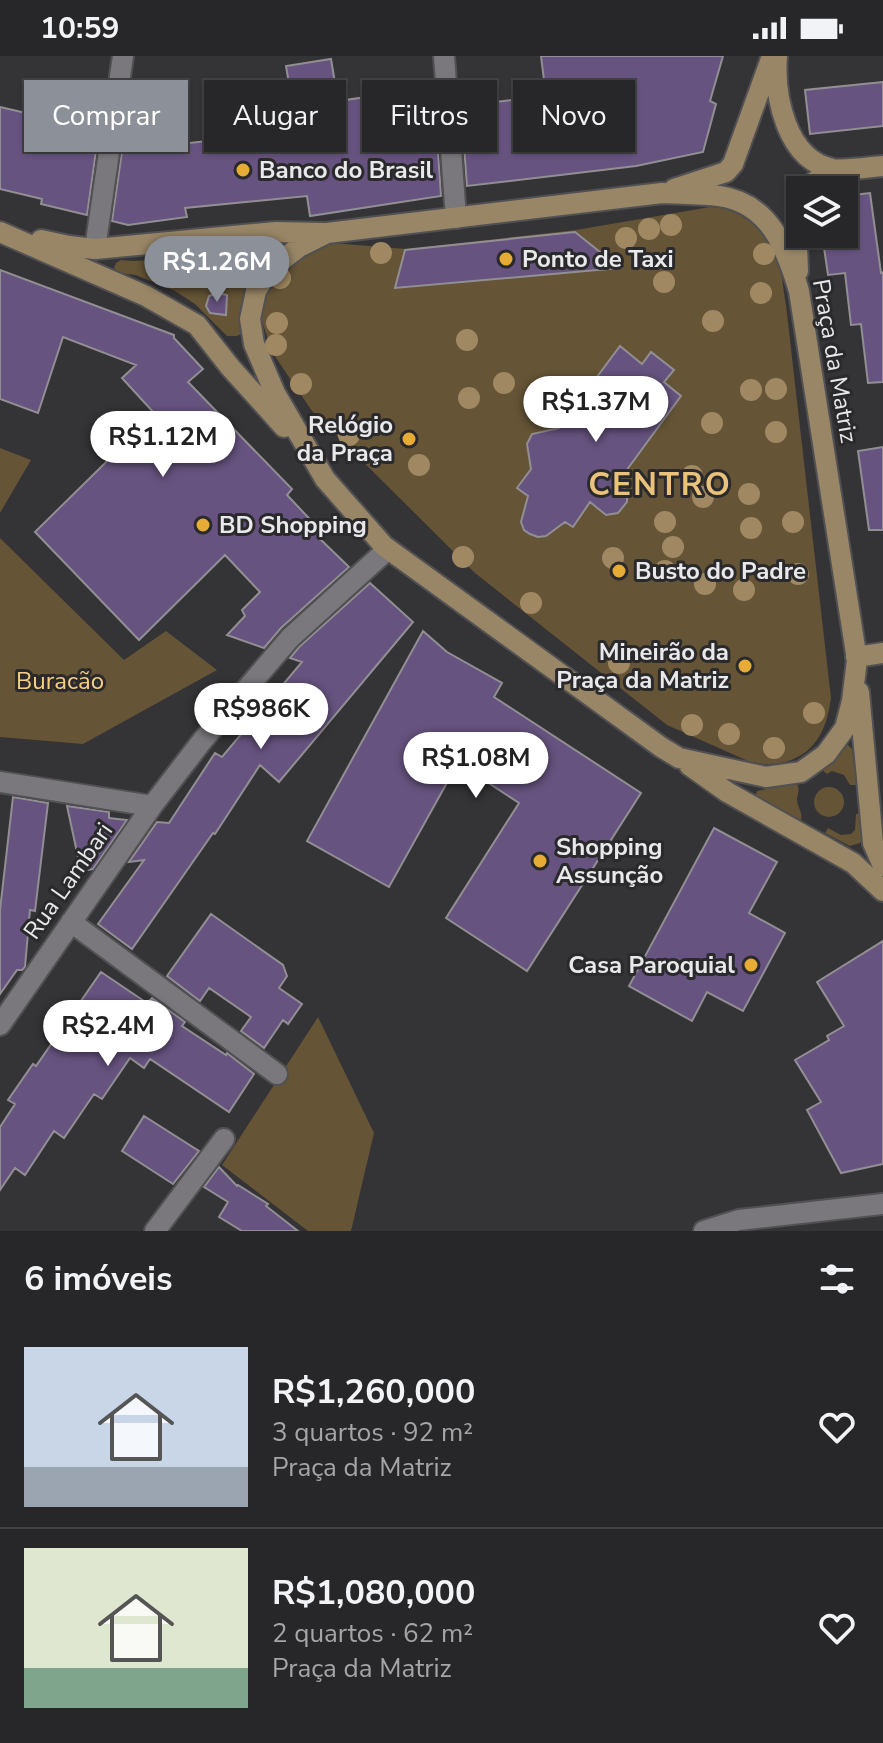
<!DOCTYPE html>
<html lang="pt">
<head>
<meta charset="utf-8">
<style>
	:root { --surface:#272628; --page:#333234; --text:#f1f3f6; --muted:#a4a5a8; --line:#434345; --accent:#8c9099 }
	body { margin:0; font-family:"Nunito Sans",sans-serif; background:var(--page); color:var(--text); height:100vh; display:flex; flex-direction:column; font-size:30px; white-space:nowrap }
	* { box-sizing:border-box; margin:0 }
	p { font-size:26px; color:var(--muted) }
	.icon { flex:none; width:44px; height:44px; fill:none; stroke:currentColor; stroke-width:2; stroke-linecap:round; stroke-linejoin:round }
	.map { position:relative; height:1175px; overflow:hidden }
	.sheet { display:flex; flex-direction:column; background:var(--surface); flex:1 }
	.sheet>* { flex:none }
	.hud { position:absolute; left:24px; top:24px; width:836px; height:72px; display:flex; gap:16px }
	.controls { position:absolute; left:786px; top:120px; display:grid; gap:16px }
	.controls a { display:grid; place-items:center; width:72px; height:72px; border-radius:0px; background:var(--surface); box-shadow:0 2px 6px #0004,0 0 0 2px var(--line); font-size:40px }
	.price { position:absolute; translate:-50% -68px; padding:0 18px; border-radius:28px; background:#fff; color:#222; font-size:26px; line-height:52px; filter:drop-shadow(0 2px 4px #0008) }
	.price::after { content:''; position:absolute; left:50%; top:48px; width:24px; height:18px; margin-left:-12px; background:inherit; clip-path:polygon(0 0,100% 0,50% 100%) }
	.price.selected { background:var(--accent); color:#fff }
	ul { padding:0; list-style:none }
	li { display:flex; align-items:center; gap:24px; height:200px; padding:0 24px }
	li+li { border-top:2px solid var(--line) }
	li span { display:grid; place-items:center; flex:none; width:224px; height:160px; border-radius:0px; color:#555 }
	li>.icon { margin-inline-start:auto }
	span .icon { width:96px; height:96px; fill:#fffc; stroke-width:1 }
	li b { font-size:34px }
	h2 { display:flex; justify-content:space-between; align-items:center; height:96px; padding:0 24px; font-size:34px }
	.tag { padding:0 28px; border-radius:0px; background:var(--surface); box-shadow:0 2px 6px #0004,0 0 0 2px var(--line); font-size:28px; line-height:72px }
	.tag.selected { background:var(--accent); color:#fff }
	.status { display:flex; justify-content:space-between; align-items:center; height:56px; padding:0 40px; background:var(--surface); direction:ltr }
	.status svg { height:22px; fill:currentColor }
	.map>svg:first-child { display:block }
	.green { fill:#655436 }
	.building { fill:#66537f; stroke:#918f93; stroke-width:2 }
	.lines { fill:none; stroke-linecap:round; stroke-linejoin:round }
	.street-casing { stroke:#515052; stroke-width:24 }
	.secondary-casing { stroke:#515052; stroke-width:24 }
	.street { stroke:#7a787c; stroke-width:20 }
	.secondary { stroke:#988666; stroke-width:20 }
	.tree { fill:#a08962 }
	.poi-dot { fill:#e6ac36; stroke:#2a292c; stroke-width:3 }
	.labels { text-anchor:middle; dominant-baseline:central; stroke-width:6; stroke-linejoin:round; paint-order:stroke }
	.poi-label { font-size:24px; font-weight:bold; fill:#e9e8ea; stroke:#2a292c; text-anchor:start }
	.street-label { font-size:24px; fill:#e9e8ea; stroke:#2a292c }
	.park-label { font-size:24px; fill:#f9cf86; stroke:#2a292c }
	.district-label { font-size:32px; font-weight:bold; letter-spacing:2px; fill:#eac27b; stroke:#2a292c }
</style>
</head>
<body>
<div class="status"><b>10:59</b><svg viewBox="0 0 49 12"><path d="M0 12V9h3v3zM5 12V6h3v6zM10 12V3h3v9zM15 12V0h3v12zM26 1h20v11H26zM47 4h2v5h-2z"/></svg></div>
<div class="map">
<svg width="883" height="1175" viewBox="0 0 883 1175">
	<rect width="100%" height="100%" fill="#343336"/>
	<path class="green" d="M710 151C737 151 765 172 776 198 782 211 783 234 786 249L831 642C829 654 827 667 820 679 806 705 775 713 748 705L667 669 475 517 312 355 272 296 261 262 263 241 275 220 304 198 333 187 406 193 576 174Z
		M241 193H248L255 199 257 205 243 237 242 274 241 278 237 280H227L195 248 175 235 136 219 118 217 114 212 116 207 121 204 133 205 187 202Z
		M0 392 31 404 0 457Z
		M0 482 124 604 166 575 217 614 83 688 0 681Z
		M841 689H848L852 693 857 729H850L844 719 832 715 827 718 821 713Z
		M797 727C800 735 798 736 797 743 797 751 803 756 801 764L761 744 756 739 757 735Z
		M814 746a15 15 0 1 1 30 0a15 15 0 1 1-30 0Z
		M861 757 863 783 860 787 850 790 825 777 828 772 841 779 851 778 855 774 856 758Z
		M318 961 374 1077 351 1175H308L222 1109Z"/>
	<path class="building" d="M541 0H723L710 45 716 48 703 96 636 110 467 130 461 50 546 40Z
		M331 3 338 45 429 32 432 54 435 53 441 140 310 160 307 140 185 152 187 161 128 169 112 165 124 81 128 82 129 63 166 60 172 89 297 75 286 10Z
		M883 26V70L810 78 805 34Z
		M0 51 99 74 87 159 41 148 42 143 0 133Z
		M870 137 881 217 883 216V326L868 327 861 268 851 269 845 217 828 219 822 178H844V140Z
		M575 176 620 212 395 232 405 194Z
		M0 214 174 279V282L203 313 188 326 292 433 287 439 322 476 318 481 349 511 281 572 264 592 227 579 245 560 242 554 260 536 225 499 139 584 35 476 155 358 122 322 136 309 63 281 38 357 0 343Z
		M217 237 227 239 226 259 210 257 206 250 209 240Z
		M620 290 642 308 651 296 674 314 664 326 681 340 618 426 627 435V446L618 457 606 459 590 446 573 471 565 466 546 480 538 481 530 478 524 474 521 466 528 440 517 432 531 413 527 388 532 378 559 372Z
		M883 391V474H869L858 395Z
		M370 527 413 566 279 726 260 709 215 778 213 777 132 893 98 868 144 804 129 806 157 766 169 767 215 697 222 701 302 606 290 602 299 591Z
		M423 575 447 596 502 627 494 641 641 737 527 915 446 862 519 747 458 707 389 831 307 785Z
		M13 741 48 747 35 855 30 854 25 911 22 914H17L0 938V854Z
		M67 750 109 756V762L127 764 93 813 81 815Z
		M714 772 777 806 749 857 785 877 743 955 707 936 692 965 629 930Z
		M211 858 283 909 287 920 279 932 302 948 288 968 283 964 264 992 241 975 251 961 209 932 200 945 167 920Z
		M883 885V1108L841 1117 807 1054 821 1046 795 1004 829 984 827 980 844 970 817 926Z
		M101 916 147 947 152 942 185 966 182 970 226 999 227 997 254 1018 229 1056 150 1003 144 1012 130 1002 102 1043 94 1038 64 1082 54 1075 25 1119 15 1112 0 1134V1071L15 1048 8 1044 33 1008 36 1010Z
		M144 1060 199 1095 173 1128 122 1095Z
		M219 1111 237 1130 238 1129 268 1148 266 1150 298 1175H242L219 1161 228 1146 204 1131Z"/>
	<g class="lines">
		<g class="street-casing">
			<path id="street" d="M444 0 456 162
				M95 193 123 0
				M0 726 152 750
				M71 866 277 1018
				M0 969 152 750 202 685 290 582 388 493
				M155 1175 224 1083
				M704 1175 739 1164 883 1148"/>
		</g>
		<g class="secondary-casing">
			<path id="secondary" d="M777 0C774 40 786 104 833 113 845 115 870 111 883 110
				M674 133 726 116 733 108 772 0
				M808 134 814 126 833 113
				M662 137C681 138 700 138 719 140 770 147 786 192 799 235L857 604 852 645 845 672 826 698 801 716 766 721 679 702 661 691 384 490 325 423 275 337 254 288 250 263 256 235 269 214 299 191 327 177Z
				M0 176 146 240 197 269 230 311 284 371
				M41 184 69 190 95 193 276 176 323 177
				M798 215 796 164 800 147
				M856 601 883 597
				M859 636 873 787 883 810
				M689 709 727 736 853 807 883 835"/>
		</g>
		<use href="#street" class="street"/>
		<use href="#secondary" class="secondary"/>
	</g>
	<g class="tree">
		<circle cx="671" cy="169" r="11"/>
		<circle cx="649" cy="173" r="11"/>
		<circle cx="626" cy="182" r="11"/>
		<circle cx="381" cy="197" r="11"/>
		<circle cx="764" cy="198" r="11"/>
		<circle cx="280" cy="222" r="11"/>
		<circle cx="664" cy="226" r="11"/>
		<circle cx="761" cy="237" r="11"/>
		<circle cx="713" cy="265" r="11"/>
		<circle cx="277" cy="267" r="11"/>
		<circle cx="467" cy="284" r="11"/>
		<circle cx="276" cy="289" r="11"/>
		<circle cx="504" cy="327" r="11"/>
		<circle cx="301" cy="328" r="11"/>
		<circle cx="776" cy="333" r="11"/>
		<circle cx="751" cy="334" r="11"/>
		<circle cx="469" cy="342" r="11"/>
		<circle cx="712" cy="367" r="11"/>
		<circle cx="776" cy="376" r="11"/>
		<circle cx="349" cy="379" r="11"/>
		<circle cx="419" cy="409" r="11"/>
		<circle cx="692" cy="420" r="11"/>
		<circle cx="749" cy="438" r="11"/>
		<circle cx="703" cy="441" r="11"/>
		<circle cx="665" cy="466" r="11"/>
		<circle cx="793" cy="466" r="11"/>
		<circle cx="751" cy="472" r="11"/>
		<circle cx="673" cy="491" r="11"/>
		<circle cx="463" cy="501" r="11"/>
		<circle cx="613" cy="502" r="11"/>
		<circle cx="665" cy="515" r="11"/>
		<circle cx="798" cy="518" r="11"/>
		<circle cx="705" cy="528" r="11"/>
		<circle cx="744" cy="534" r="11"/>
		<circle cx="531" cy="547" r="11"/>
		<circle cx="619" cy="607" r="11"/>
		<circle cx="814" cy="657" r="11"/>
		<circle cx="692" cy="669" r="11"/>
		<circle cx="729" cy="678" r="11"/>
		<circle cx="774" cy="692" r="11"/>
	</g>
	<g class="poi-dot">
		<circle cx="243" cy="114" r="8"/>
		<circle cx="506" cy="203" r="8"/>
		<circle cx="409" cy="383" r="8"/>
		<circle cx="203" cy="469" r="8"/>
		<circle cx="619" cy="515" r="8"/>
		<circle cx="745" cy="610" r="8"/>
		<circle cx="540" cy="805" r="8"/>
		<circle cx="751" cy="909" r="8"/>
	</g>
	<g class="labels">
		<g class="poi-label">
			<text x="259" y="114">Banco do Brasil</text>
			<text x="522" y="203">Ponto de Taxi</text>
			<text x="393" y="369" text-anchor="end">Relógio<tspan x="393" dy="28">da Praça</tspan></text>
			<text x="219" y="469">BD Shopping</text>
			<text x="635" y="515">Busto do Padre</text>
			<text x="729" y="596" text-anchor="end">Mineirão da<tspan x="729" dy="28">Praça da Matriz</tspan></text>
			<text x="556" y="791">Shopping<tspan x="556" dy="28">Assunção</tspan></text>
			<text x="735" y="909" text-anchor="end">Casa Paroquial</text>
		</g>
		<g class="street-label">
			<text transform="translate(835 305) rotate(80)">Praça da Matriz</text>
			<text transform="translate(68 825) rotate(-55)">Rua Lambari</text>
		</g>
		<g class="park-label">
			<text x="60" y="625">Buracão</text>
		</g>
		<g class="district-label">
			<text x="660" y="428">CENTRO</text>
		</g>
	</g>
</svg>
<div class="controls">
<a><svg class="icon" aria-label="layers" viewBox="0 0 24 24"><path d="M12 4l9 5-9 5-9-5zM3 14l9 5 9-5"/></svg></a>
</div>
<b class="price selected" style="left:217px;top:248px">R$1.26M</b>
<b class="price" style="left:596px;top:388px">R$1.37M</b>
<b class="price" style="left:163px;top:423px">R$1.12M</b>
<b class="price" style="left:261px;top:695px">R$986K</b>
<b class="price" style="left:476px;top:744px">R$1.08M</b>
<b class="price" style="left:108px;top:1012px">R$2.4M</b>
<div class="hud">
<a class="tag selected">Comprar</a>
<a class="tag">Alugar</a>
<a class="tag">Filtros</a>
<a class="tag">Novo</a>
</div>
</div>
<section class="sheet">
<h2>6 imóveis<svg class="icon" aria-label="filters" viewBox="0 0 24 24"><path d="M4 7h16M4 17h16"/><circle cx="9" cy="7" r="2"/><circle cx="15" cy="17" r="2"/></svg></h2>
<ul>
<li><span style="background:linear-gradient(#c9d6e8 75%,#9aa5b1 0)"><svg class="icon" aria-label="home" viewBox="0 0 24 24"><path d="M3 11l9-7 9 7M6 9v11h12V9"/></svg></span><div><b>R$1,260,000</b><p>3 quartos · 92 m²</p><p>Praça da Matriz</p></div><svg class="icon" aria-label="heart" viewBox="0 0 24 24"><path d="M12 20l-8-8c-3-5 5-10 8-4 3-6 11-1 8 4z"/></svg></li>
<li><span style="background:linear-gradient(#dfe7d0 75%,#7fa58c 0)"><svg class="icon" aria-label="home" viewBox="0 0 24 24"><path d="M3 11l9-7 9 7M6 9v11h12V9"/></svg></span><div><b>R$1,080,000</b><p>2 quartos · 62 m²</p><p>Praça da Matriz</p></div><svg class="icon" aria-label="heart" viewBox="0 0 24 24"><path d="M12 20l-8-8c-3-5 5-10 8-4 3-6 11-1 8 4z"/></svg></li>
</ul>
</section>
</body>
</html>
